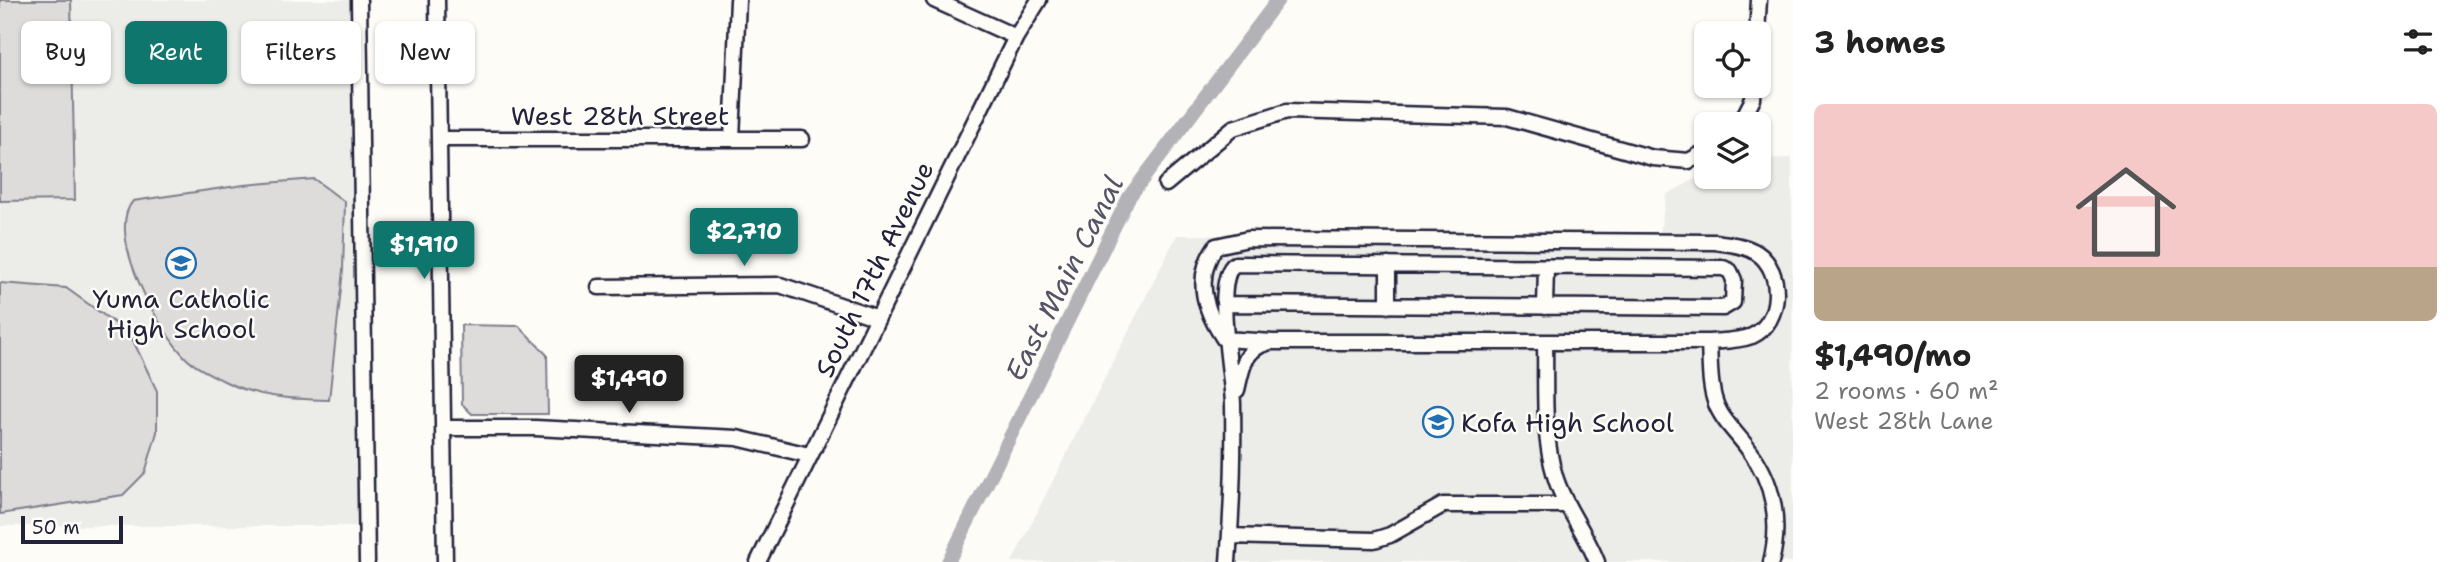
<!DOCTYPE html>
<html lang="en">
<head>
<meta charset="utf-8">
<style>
	:root { --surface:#fff; --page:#f6f6f6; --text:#222; --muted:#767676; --accent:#0f766e }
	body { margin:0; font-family:"Shantell Sans",sans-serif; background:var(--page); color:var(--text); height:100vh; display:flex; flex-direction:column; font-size:26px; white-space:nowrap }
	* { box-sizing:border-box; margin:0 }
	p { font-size:23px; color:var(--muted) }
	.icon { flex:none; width:38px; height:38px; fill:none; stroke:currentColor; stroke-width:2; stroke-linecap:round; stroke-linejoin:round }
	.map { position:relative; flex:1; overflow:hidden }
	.drawer { display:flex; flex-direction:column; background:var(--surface); width:665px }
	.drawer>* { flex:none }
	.banner { position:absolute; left:21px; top:21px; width:665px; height:63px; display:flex; gap:14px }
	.controls { position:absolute; left:1694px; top:21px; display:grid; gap:14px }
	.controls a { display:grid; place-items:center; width:77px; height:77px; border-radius:10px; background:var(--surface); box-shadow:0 2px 5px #0004; font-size:35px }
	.scale { position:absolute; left:21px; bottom:18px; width:102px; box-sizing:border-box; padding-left:7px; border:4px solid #22223b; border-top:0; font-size:19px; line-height:24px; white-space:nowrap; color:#22223b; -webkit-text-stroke:5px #fdfcf7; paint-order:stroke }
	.price { position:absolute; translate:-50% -60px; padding:0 16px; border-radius:7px; background:var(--accent); color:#fff; font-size:23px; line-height:46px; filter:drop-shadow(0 2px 4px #0008) }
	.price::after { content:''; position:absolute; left:50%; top:42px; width:21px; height:16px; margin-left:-10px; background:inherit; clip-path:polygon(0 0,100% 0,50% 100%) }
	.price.selected { background:#222; color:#fff }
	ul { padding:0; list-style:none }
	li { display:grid; align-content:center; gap:14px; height:371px; padding:0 21px }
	li span { display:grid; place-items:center; height:217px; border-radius:10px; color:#555 }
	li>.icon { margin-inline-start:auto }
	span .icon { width:126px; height:126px; fill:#fffc; stroke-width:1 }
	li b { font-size:30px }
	h2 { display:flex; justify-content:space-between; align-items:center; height:84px; padding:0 21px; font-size:30px }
	.tag { padding:0 24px; border-radius:10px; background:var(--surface); box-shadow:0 2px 5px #0004; font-size:24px; line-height:63px }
	.tag.selected { background:var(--accent); color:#fff }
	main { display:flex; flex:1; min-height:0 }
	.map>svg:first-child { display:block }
	.built { fill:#ecece9 }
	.green { fill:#dddcdb; stroke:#807f8b; stroke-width:2 }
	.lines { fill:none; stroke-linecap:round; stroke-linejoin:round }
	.canal { stroke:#b2b2b7; stroke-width:14 }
	.minor-casing { stroke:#22223b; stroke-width:19 }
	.minor { stroke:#fdfcf7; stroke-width:14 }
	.labels { text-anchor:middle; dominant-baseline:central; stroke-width:5; stroke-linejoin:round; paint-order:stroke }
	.street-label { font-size:26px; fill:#22223b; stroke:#fdfcf7 }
	.poi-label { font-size:26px; fill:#22223b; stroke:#fdfcf7 }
	.water-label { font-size:28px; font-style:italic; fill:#545466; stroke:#fdfcf7 }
</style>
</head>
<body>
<main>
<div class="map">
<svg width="1793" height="562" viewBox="0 0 1793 562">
	<rect width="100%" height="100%" fill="#fdfcf7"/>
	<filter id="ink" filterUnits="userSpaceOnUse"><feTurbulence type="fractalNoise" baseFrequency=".0143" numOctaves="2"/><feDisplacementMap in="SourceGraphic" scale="14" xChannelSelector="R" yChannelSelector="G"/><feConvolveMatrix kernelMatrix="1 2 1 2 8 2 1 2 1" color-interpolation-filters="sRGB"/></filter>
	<g filter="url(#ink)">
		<path class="built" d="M0 0H359L366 526H0Z
			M1792 158 1793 562H1012L1177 235 1659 239 1666 195 1706 173V177H1759V159Z"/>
		<path class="green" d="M0 0H71L75 200 0 201Z
			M314 179 345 202 343 270 329 400C293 399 257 398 224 381 213 375 196 368 187 359 160 333 104 234 133 201L244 185Z
			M0 283 66 288 130 334 157 391V432L145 473 123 495 0 514Z
			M461 325 519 326 547 355 548 414H472L462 404Z"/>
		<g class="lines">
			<path class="canal" d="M948 562 1129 197 1278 0"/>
			<g class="minor-casing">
				<path id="minor" d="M359 0 367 562
					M437 0 445 562
					M934 0 1016 37
					M1757 33 1759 0
					M1740 124 1753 99 1754 86
					M439 139H802
					M732 139 738 0
					M1166 184 1233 128 1287 111 1507 117 1653 158 1689 161 1706 151
					M1248 239 1715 242C1729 244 1745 245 1757 253 1784 271 1782 323 1752 336 1739 341 1722 341 1709 342H1273L1224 339C1204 310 1194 277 1216 246Z
					M599 287 780 285 878 318
					M1225 304 1723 308 1733 302 1734 280 1730 271 1723 268 1235 264C1212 279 1233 378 1233 405 1234 457 1232 510 1228 562
					M1388 306V265
					M1545 307 1546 267
					M1545 342C1546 385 1542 434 1555 476 1564 507 1586 532 1597 562
					M1709 342C1710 360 1709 384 1715 401 1721 420 1738 434 1749 450 1774 482 1781 523 1771 562
					M1237 390C1242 369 1244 349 1267 343
					M443 428H535L737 438 809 455
					M1230 536 1374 540 1390 535 1443 505H1567
					M758 562 1016 37 1039 0"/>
			</g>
			<use href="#minor" class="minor"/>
		</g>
	</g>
	<defs>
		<g id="school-ring" transform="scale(1.575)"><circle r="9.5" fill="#fdfcf7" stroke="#1f6fb2" stroke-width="1.5"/><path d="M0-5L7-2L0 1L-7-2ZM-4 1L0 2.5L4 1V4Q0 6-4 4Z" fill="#1f6fb2"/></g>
	</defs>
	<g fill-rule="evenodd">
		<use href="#school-ring" x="181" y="263"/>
		<use href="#school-ring" x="1438" y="422"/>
	</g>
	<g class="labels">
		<g class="street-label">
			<text x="620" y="115">West 28th Street</text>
			<text transform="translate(874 269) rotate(-64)">South 17th Avenue</text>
		</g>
		<g class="poi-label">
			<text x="181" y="298">Yuma Catholic<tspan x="181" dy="30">High School</tspan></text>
			<text x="1461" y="422" text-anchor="start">Kofa High School</text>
		</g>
		<g class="water-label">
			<text transform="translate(1064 278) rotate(-63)">East Main Canal</text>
		</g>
	</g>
</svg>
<div class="controls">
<a><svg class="icon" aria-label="locate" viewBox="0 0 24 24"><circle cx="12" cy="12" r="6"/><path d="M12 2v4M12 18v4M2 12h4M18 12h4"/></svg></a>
<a><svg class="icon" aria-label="layers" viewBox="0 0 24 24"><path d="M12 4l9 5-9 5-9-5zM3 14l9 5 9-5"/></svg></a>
</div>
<div class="scale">50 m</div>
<b class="price" style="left:744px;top:268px">$2,710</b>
<b class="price" style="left:424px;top:281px">$1,910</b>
<b class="price selected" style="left:629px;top:415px">$1,490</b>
<div class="banner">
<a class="tag">Buy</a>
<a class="tag selected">Rent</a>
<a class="tag">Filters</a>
<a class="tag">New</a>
</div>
</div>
<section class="drawer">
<h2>3 homes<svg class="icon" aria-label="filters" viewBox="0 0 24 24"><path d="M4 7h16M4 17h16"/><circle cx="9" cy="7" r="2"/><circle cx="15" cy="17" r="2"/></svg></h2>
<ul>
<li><span style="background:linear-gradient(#f6c9c9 75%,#b9a48a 0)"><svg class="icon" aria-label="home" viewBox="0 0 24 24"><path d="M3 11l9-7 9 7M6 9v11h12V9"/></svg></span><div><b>$1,490/mo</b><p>2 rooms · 60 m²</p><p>West 28th Lane</p></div></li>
</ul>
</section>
</main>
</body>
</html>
